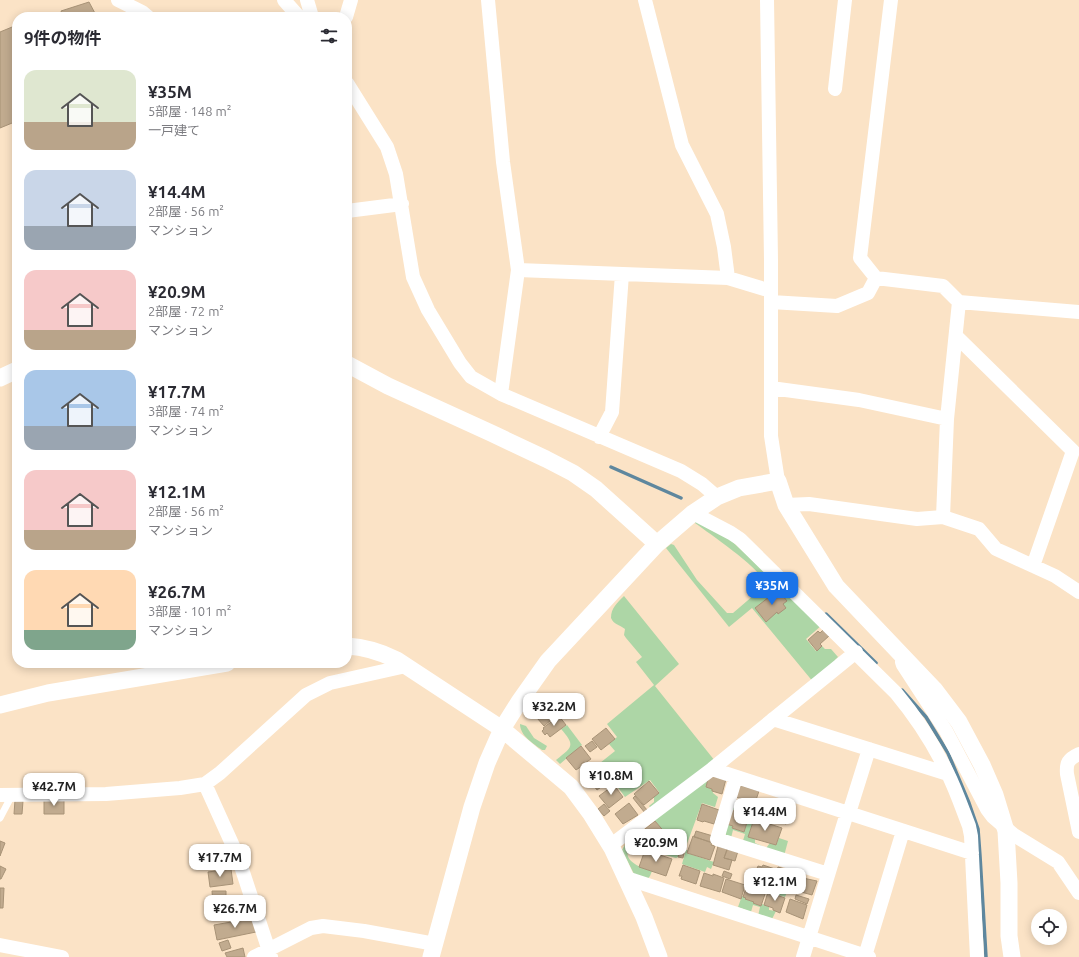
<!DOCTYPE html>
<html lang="ja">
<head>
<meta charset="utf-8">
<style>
	:root { --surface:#fff; --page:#f7f7f7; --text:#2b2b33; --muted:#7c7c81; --accent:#1a73e8 }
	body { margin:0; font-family:Ubuntu,"Noto Sans JP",sans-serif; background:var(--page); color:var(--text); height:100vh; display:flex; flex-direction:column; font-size:15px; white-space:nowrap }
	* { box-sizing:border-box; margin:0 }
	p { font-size:13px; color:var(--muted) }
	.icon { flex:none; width:22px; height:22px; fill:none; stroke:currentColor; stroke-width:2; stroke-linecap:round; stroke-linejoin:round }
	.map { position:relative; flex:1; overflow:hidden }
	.details { position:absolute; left:12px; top:12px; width:340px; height:656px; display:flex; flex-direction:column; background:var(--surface); border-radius:16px; box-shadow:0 2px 10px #0003 }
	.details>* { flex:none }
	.tools { position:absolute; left:1031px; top:909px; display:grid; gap:8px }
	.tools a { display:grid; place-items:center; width:36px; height:36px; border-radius:50%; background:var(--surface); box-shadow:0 2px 10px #0003; font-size:20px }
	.price { position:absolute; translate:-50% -34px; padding:0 9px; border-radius:8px; background:#fff; color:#222; font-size:13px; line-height:26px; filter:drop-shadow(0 1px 2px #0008) }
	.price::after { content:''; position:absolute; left:50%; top:24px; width:12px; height:9px; margin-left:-6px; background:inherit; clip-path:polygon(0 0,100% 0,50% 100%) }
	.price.active { background:var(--accent); color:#fff }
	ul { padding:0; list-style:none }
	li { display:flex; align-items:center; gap:12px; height:100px; padding:0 12px }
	li span { display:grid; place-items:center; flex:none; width:112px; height:80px; border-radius:12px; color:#555 }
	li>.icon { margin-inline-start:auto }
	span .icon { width:48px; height:48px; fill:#fffc; stroke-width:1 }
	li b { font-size:17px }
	h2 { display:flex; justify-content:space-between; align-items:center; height:48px; padding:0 12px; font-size:17px }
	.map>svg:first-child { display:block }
	.built { fill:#f2d6b2 }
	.green { fill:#add6a6 }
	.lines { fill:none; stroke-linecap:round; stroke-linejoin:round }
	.stream { stroke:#5e879e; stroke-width:3.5 }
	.building { fill:#c1ab8f; stroke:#a89377 }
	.service { stroke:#fff; stroke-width:7 }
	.minor { stroke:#fff; stroke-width:14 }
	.tertiary { stroke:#fff; stroke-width:17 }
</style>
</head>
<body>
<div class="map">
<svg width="1079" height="957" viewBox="0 0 1079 957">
	<rect width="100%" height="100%" fill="#fbe3c6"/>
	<path class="built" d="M650 815 673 842 685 849 683 858 678 857 676 858 640 847V846H623L622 850 616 841Z"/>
	<path class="green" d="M696 521 722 532 822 625 806 639 816 651 822 646 825 649H831L838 657 835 660 837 663 814 683 752 608 729 627 666 548 671 544 674 545 697 580 727 613H733L761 589C763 586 765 583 763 580 757 566 710 534 695 523Z
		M624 596 679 664 655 686 715 761 652 810 649 806 654 802V797L659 792 650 780 625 797 600 763 615 751 609 744 617 737 607 724 654 685 636 662 642 657 626 638 624 635 625 629C619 624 614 625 611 618 611 608 617 603 624 596Z
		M520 724 526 726 534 738 547 746 545 750H542C534 744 520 736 520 724Z
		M567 725 582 745 560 764 556 760C572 747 576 746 561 729Z
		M710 773 706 787 712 789 713 793 718 797 715 807 702 803 685 849 681 848 678 857 676 858 662 854 663 850 672 842 652 817Z
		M744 799 755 803 753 811 749 810 748 814 731 809 732 805 744 804Z
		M749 816 755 817 749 836 755 839V843L766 848 770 843 776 845 779 838 788 841 784 856 742 844 745 834 733 830 731 838 726 837V824L733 826 732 828 744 832Z
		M629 842 638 844 640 846V849H634L631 846C619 860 641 868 652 871L650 876 646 881 634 874 622 850 626 843Z
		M686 850H688L687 853 714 862 711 869 707 867 705 872 682 864Z
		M772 880 792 887 790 892H787L785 897 768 892Z
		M742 896 746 898 745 899 754 902 753 903 761 906 762 904 769 907V910L776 911 771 921 758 916 760 907 753 905 751 912 738 907Z"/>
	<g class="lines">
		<path class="stream" d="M611 467 681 498
			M826 614 876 663
			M902 690 926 717 948 753 969 803 978 829 980 856 986 957"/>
	</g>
	<path class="building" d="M89 2 97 17H63L61 11Z
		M17 25V121L0 128V32Z
		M778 590 787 601 783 604 786 608 778 614 777 612 766 622 755 608Z
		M823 630 829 636 820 644 822 646 817 651 808 640 818 631 820 633Z
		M544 699 557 715 544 726 537 718 539 716 533 707Z
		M559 716 566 725 550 737 547 733 545 735 542 731 544 729 543 728Z
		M606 728 615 739 601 750 592 739Z
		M592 741 597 747 590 752 585 746Z
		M581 746 591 759 585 763 584 762 581 764 582 766 576 770 566 758Z
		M599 770 608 782 597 790 594 786 592 787 587 780Z
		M709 775 726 779 722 794 712 791V789L706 787Z
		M649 781 659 793 644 805 634 794Z
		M614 785 623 797 609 808 599 796Z
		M739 785 759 791 755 803 736 797Z
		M635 796 648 811 645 813 633 798Z
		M15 800 23 801 22 814H14Z
		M44 800H64V814H44Z
		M629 803 638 815 623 824 615 814Z
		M778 803 791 808 786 824 773 819Z
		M604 804 610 811 604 816 598 809Z
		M702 804 719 810 714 824 704 821 703 822 697 820Z
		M731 810 749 816 744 832 732 828 733 826 726 824Z
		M769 811 774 813 771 822 766 820Z
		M754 819 782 828 776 845 748 837Z
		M655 821 673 842 663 850 645 829Z
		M696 831 713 836 711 842 694 837Z
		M693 836 712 843 711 845 715 846 710 860 687 853Z
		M0 841 5 843 0 856Z
		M655 842 661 849 657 852 652 845Z
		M718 846 727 849 724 858 732 860 729 870 713 865Z
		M681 848 685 849 683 858 678 857Z
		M728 848 738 851 735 861 724 858Z
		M645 850 672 859 666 876 639 867Z
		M683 865 700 871 696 884 681 879 682 876H679Z
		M763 865 775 869 771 881 754 876 758 866 762 867Z
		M0 866 6 869 1 879H0Z
		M778 867 792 871 788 885 773 881Z
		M231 869 233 884 210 887 208 872Z
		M724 871 732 874 730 879 722 876Z
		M704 873 713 876V874L724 878 720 892 700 886Z
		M798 877 817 881 812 895 794 890Z
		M726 879 745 885 741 899 722 892Z
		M747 885 766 891 761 906 753 903 754 902 745 899 746 898 743 897Z
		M0 888H4L3 908H0Z
		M212 891H226V904L213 905Z
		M768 892 785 898 780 913 773 910V908L764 905Z
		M796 895 809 899 807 904 795 899Z
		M790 899 807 905 803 919 786 912Z
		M241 909V916L214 917V910Z
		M254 918 256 932 217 940 214 925Z
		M228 940 231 948 222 951 219 943Z
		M243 948 245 957H227L225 953Z"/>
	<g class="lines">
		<path class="service" d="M0 818 12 795"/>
		<path class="minor" d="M118 0 142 12 148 17
			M284 0 299 17
			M307 0 312 17
			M488 0 503 162 518 270 501 394
			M645 0 682 145 717 214 724 247 728 278
			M767 0 771 260V436L778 481
			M891 0 860 258 876 278 943 286 959 302 1079 312
			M346 17 351 0
			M347 83 387 147 396 174 413 277 428 310 460 363 471 377 501 394 681 471 702 484 717 497
			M835 89 845 0
			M347 211 402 204
			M518 270 728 278 771 291
			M771 302 837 306 868 293 876 278
			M956 336 1073 451 1033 566
			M771 388 859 400 947 419
			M599 437 612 412 622 274
			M786 505 809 504 917 519 943 517 979 529 996 549 1055 576 1079 592
			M693 513 731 533 740 539 896 693C916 717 933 743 947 772 956 790 962 808 969 826L971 836 977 957
			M943 517 947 419 959 302
			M902 662 903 665 946 731 987 809 993 817 1014 835 1058 862 1079 893
			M773 719 948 774
			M1079 754C1068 759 1066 763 1067 774L1079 832
			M712 769 972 853
			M736 777 717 839 828 874
			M205 784 238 857 271 957
			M0 795 106 794 180 788 205 784 220 773 306 695 330 683 406 666
			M849 813 869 749
			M611 845 712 769 856 652
			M626 878 869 957
			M0 945 62 957
			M865 956 903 831
			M254 957 311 928 323 926 364 931 435 944
			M803 957 847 813"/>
		<path class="tertiary" d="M347 364 388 386 491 433 546 459 573 473 596 489 657 544
			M0 378 17 370
			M347 646C365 647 381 652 397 660L502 729 571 787 591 814 612 848 644 917 659 957
			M0 705 48 693 227 663
			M431 957 472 807 487 763 502 729 519 702 548 661 657 544 693 513 717 497 739 488 778 481 786 505 836 586 934 689 959 722 982 765 995 795 1006 831 1009 883V936L1012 957"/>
	</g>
</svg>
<div class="tools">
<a><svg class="icon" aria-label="locate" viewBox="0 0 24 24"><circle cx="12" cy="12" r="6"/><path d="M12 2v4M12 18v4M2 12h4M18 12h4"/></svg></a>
</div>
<b class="price active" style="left:772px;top:606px">¥35M</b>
<b class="price" style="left:554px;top:727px">¥32.2M</b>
<b class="price" style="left:611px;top:796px">¥10.8M</b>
<b class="price" style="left:54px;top:807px">¥42.7M</b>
<b class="price" style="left:765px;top:832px">¥14.4M</b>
<b class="price" style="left:656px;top:863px">¥20.9M</b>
<b class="price" style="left:220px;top:878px">¥17.7M</b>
<b class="price" style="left:775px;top:902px">¥12.1M</b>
<b class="price" style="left:235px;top:929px">¥26.7M</b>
<section class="details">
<h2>9件の物件<svg class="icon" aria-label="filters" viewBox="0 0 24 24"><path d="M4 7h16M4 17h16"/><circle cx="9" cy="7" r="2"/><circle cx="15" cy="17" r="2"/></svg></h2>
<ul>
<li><span style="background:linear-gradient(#dfe7d0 65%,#b9a48a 0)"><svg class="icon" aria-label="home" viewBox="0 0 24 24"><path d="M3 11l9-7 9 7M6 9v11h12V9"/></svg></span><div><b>¥35M</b><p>5部屋 · 148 m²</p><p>一戸建て</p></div></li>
<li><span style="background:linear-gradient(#c9d6e8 70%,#9aa5b1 0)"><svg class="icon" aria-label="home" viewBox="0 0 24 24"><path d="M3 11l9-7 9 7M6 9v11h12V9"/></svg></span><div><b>¥14.4M</b><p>2部屋 · 56 m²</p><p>マンション</p></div></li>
<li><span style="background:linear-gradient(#f6c9c9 75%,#b9a48a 0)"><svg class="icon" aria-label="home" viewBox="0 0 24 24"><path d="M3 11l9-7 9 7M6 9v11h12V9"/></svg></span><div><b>¥20.9M</b><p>2部屋 · 72 m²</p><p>マンション</p></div></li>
<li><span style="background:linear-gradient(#a9c7e8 70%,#9aa5b1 0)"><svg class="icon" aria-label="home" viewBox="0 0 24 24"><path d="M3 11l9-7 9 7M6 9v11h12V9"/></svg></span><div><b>¥17.7M</b><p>3部屋 · 74 m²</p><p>マンション</p></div></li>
<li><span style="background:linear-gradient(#f6c9c9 75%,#b9a48a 0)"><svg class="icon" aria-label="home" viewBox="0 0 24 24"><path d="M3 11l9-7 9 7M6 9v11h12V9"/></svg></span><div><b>¥12.1M</b><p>2部屋 · 56 m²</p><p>マンション</p></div></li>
<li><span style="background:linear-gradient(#ffd9b3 75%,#7fa58c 0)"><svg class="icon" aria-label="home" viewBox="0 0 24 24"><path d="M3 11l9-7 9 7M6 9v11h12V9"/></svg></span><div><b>¥26.7M</b><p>3部屋 · 101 m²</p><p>マンション</p></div></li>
</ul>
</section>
</div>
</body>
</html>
